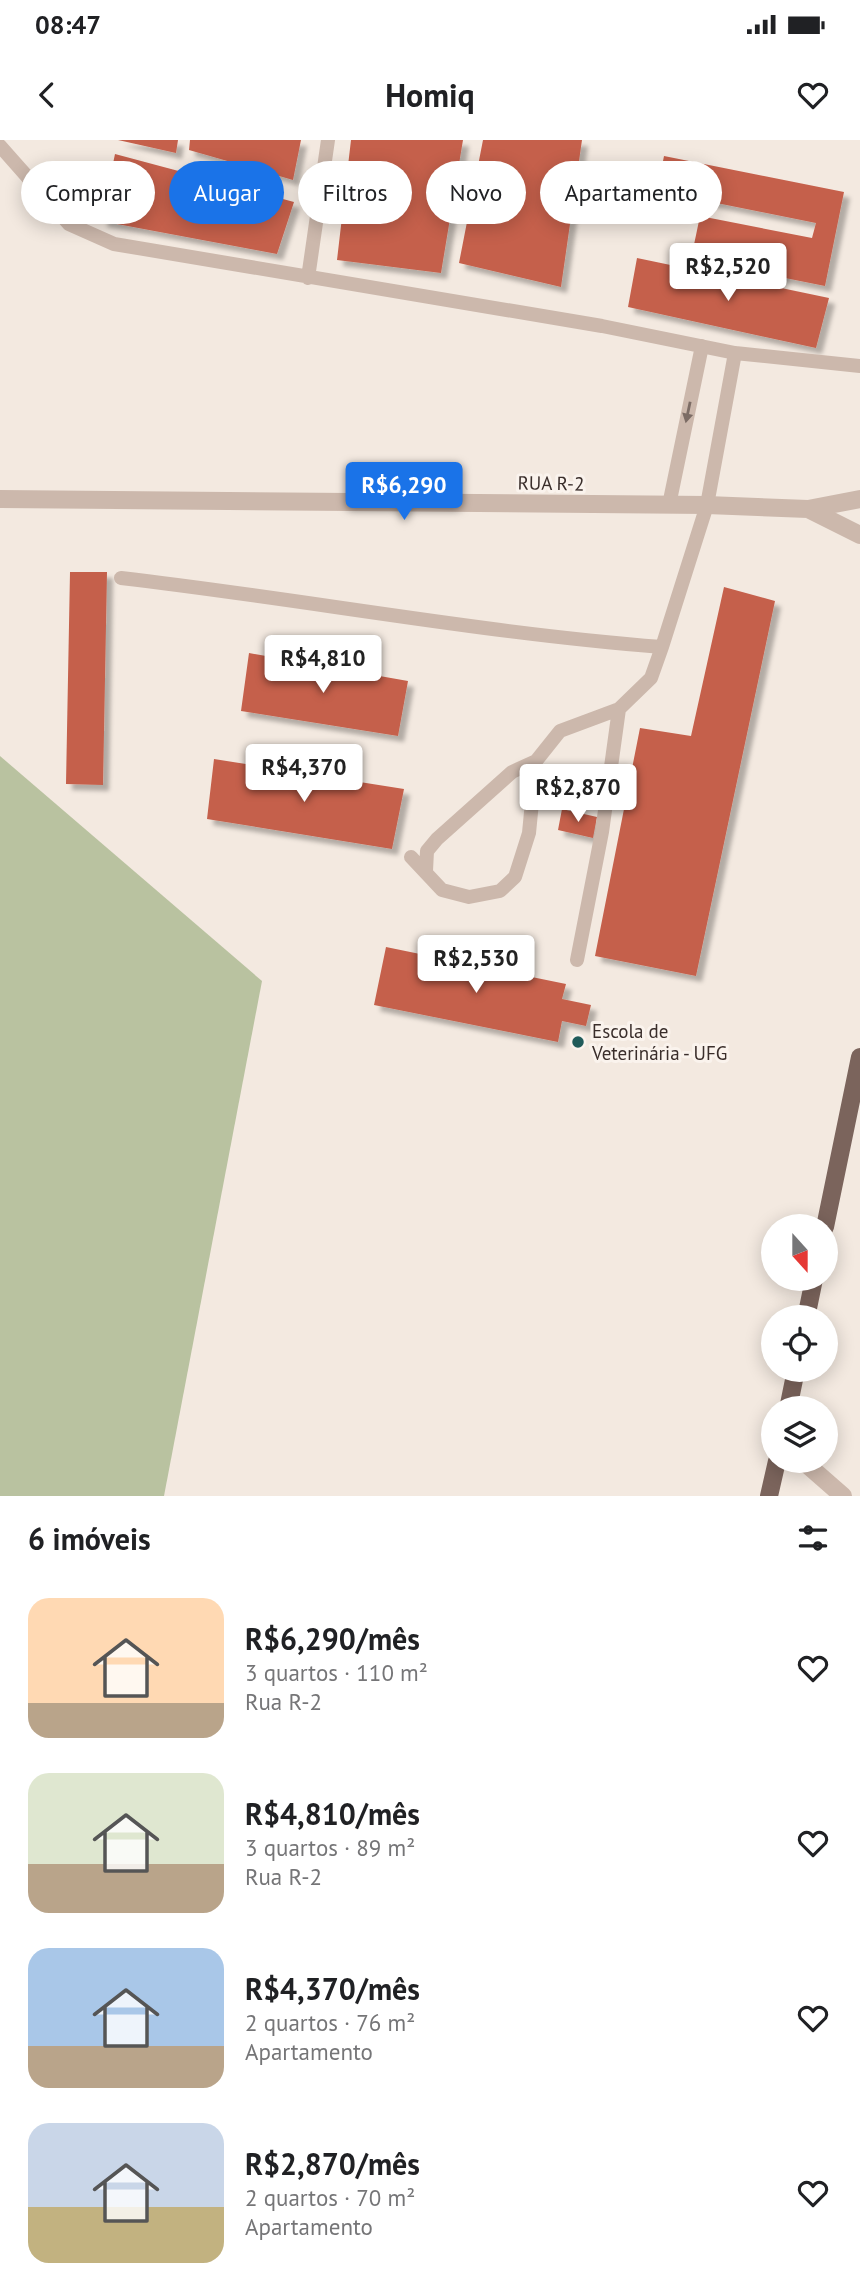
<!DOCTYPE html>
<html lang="pt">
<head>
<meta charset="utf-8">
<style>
	:root { --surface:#fff; --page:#f2f2f2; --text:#202124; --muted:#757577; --accent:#1a73e8 }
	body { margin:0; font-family:"PT Sans",sans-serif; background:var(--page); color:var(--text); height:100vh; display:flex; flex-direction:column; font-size:26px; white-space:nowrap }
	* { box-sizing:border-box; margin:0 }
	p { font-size:23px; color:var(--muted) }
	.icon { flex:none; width:38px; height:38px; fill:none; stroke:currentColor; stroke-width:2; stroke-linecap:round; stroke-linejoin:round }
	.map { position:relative; height:1356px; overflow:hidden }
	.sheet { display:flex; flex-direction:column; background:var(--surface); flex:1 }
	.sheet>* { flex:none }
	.hud { position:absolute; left:21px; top:21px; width:819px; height:63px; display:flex; gap:14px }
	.needle { width:46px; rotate:159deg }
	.buttons { position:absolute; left:761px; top:1074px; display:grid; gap:14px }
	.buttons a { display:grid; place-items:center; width:77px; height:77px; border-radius:50%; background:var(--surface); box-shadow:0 4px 18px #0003; font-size:35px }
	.price { position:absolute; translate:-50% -60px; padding:0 16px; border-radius:7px; background:#fff; color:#222; font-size:23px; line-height:46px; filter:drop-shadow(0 2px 4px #0008) }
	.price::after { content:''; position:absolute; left:50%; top:42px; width:21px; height:16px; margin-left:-10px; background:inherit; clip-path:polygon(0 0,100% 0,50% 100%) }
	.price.on { background:var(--accent); color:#fff }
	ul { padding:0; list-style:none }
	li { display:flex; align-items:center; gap:21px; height:175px; padding:0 28px }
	li span { display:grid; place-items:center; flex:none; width:196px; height:140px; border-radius:21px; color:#555 }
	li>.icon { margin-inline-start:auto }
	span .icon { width:84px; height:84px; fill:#fffc; stroke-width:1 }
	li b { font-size:30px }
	h2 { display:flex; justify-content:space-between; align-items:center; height:84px; padding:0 28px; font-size:30px }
	.chip { padding:0 24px; border-radius:32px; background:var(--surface); box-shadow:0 4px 18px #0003; font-size:24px; line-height:63px }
	.chip.on { background:var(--accent); color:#fff }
	.status { display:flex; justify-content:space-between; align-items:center; height:49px; padding:0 35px; background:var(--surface); direction:ltr }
	.status svg { height:19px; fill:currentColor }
	header { display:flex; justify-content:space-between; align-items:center; height:91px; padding:0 28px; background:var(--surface); font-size:32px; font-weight:700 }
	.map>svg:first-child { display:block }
	.green { fill:#b9c2a0 }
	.building { fill:#c5604c; filter:url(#shadow) }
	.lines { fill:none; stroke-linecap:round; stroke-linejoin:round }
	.service { stroke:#ccb8ac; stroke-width:14 }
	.tertiary { stroke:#ccb8ac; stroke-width:18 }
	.primary { stroke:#7b645c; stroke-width:18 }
	.oneway { fill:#7c6c65 }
	.poi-dot { fill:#205b5a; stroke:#faf3ed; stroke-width:2.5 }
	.labels { text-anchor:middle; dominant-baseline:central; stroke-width:6; stroke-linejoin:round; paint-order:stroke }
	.street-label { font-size:19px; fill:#3a2e2b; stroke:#faf3ed }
	.poi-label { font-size:19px; fill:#3a2e2b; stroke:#faf3ed; text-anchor:start }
</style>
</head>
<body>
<div class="status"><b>08:47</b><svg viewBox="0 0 49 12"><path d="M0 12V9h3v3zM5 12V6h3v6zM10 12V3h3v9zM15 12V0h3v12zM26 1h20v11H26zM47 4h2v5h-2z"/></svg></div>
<header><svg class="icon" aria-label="back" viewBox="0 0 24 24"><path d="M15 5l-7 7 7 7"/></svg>Homiq<svg class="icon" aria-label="heart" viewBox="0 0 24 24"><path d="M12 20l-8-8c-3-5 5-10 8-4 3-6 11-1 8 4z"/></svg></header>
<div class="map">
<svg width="860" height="1356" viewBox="0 0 860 1356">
	<defs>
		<filter id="shadow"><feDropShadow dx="6" dy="6" stdDeviation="2" flood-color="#0004"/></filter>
	</defs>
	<rect width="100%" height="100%" fill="#f3e9e0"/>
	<path class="green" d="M0 616 262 841 164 1356H0Z"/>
	<path class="building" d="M118 0H178L176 13Z
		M190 0H301L293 40 189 10Z
		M351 0H463L441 133 337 120Z
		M483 0H582L561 147 459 123Z
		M115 14 294 62 277 114 101 81Z
		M664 16 844 52 825 146 691 119 700 76 812 98 816 83 657 51Z
		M637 118 829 158 816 208 628 167Z
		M70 432H107L103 645 66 644Z
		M724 447 775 461 696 836 595 816 640 588 691 596Z
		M249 513 408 541 398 596 241 571Z
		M214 619 404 649 392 709 207 679Z
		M562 669 597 677 593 698 558 690Z
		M386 807 566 844 562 859 591 865 586 886 562 881 558 902 374 865Z"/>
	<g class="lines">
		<path class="service" d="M0 6 69 84 114 104 602 186 735 213 860 226
			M308 138 328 0
			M669 365 702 206
			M121 438C302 459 481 493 662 507L707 365 735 213
			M411 717 442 750 469 757 500 751 515 737 529 693 536 621 560 591 619 569
			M426 731 427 711 437 699 512 632 536 621
			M577 820 602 692 619 569 651 538 662 507"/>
		<path class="tertiary" d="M0 359 707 365 808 369 860 359
			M808 369 860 395
			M803 1321 843 1356"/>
		<path class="primary" d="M825 1087 860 917
			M806 1178 814 1139
			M788 1269 796 1230
			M769 1356 777 1321"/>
	</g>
	<defs><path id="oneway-solid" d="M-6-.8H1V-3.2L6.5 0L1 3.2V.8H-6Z" transform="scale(1.75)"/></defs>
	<use class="oneway" href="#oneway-solid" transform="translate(688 272) rotate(102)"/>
	<circle class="poi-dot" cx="578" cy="902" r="7"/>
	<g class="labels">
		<g class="street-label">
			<text transform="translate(551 343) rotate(1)">RUA R-2</text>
		</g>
		<g class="poi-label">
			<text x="592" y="891">Escola de<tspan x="592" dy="22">Veterinária - UFG</tspan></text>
		</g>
	</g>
</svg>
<div class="buttons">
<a><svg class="needle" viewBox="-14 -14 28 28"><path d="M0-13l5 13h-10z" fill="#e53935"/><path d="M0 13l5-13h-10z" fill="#757577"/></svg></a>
<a><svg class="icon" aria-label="locate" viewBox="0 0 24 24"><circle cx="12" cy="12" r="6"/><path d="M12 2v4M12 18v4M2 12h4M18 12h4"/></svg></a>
<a><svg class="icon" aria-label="layers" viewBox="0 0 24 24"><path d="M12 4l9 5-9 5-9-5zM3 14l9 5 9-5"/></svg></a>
</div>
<b class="price" style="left:728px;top:163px">R$2,520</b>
<b class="price on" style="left:404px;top:382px">R$6,290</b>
<b class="price" style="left:323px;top:555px">R$4,810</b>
<b class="price" style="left:304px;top:664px">R$4,370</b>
<b class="price" style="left:578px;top:684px">R$2,870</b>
<b class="price" style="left:476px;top:855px">R$2,530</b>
<div class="hud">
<a class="chip">Comprar</a>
<a class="chip on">Alugar</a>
<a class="chip">Filtros</a>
<a class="chip">Novo</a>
<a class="chip">Apartamento</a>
</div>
</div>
<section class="sheet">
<h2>6 imóveis<svg class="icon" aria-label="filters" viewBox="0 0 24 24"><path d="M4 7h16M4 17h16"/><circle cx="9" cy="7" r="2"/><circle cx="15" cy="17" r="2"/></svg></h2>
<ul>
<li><span style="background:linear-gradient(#ffd9b3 75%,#b9a48a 0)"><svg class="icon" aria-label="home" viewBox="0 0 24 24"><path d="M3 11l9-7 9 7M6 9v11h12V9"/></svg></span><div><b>R$6,290/mês</b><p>3 quartos · 110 m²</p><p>Rua R-2</p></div><svg class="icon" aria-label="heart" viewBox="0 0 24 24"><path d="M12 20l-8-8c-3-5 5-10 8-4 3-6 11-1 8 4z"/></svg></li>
<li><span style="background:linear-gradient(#dfe7d0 65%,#b9a48a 0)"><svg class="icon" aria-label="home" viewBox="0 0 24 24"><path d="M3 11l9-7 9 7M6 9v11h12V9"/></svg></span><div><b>R$4,810/mês</b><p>3 quartos · 89 m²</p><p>Rua R-2</p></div><svg class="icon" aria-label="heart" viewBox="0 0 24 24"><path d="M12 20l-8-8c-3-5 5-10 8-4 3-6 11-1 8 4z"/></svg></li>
<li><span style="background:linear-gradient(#a9c7e8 70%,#b9a48a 0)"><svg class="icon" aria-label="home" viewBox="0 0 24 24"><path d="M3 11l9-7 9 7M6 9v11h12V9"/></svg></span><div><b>R$4,370/mês</b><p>2 quartos · 76 m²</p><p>Apartamento</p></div><svg class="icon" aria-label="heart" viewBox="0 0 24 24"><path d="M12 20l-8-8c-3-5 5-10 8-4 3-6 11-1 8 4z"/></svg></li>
<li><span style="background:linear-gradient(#c9d6e8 60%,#c2b280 0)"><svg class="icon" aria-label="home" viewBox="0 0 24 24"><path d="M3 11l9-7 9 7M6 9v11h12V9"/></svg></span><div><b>R$2,870/mês</b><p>2 quartos · 70 m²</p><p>Apartamento</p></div><svg class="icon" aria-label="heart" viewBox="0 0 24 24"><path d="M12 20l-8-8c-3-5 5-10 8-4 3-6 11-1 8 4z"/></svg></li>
</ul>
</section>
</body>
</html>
